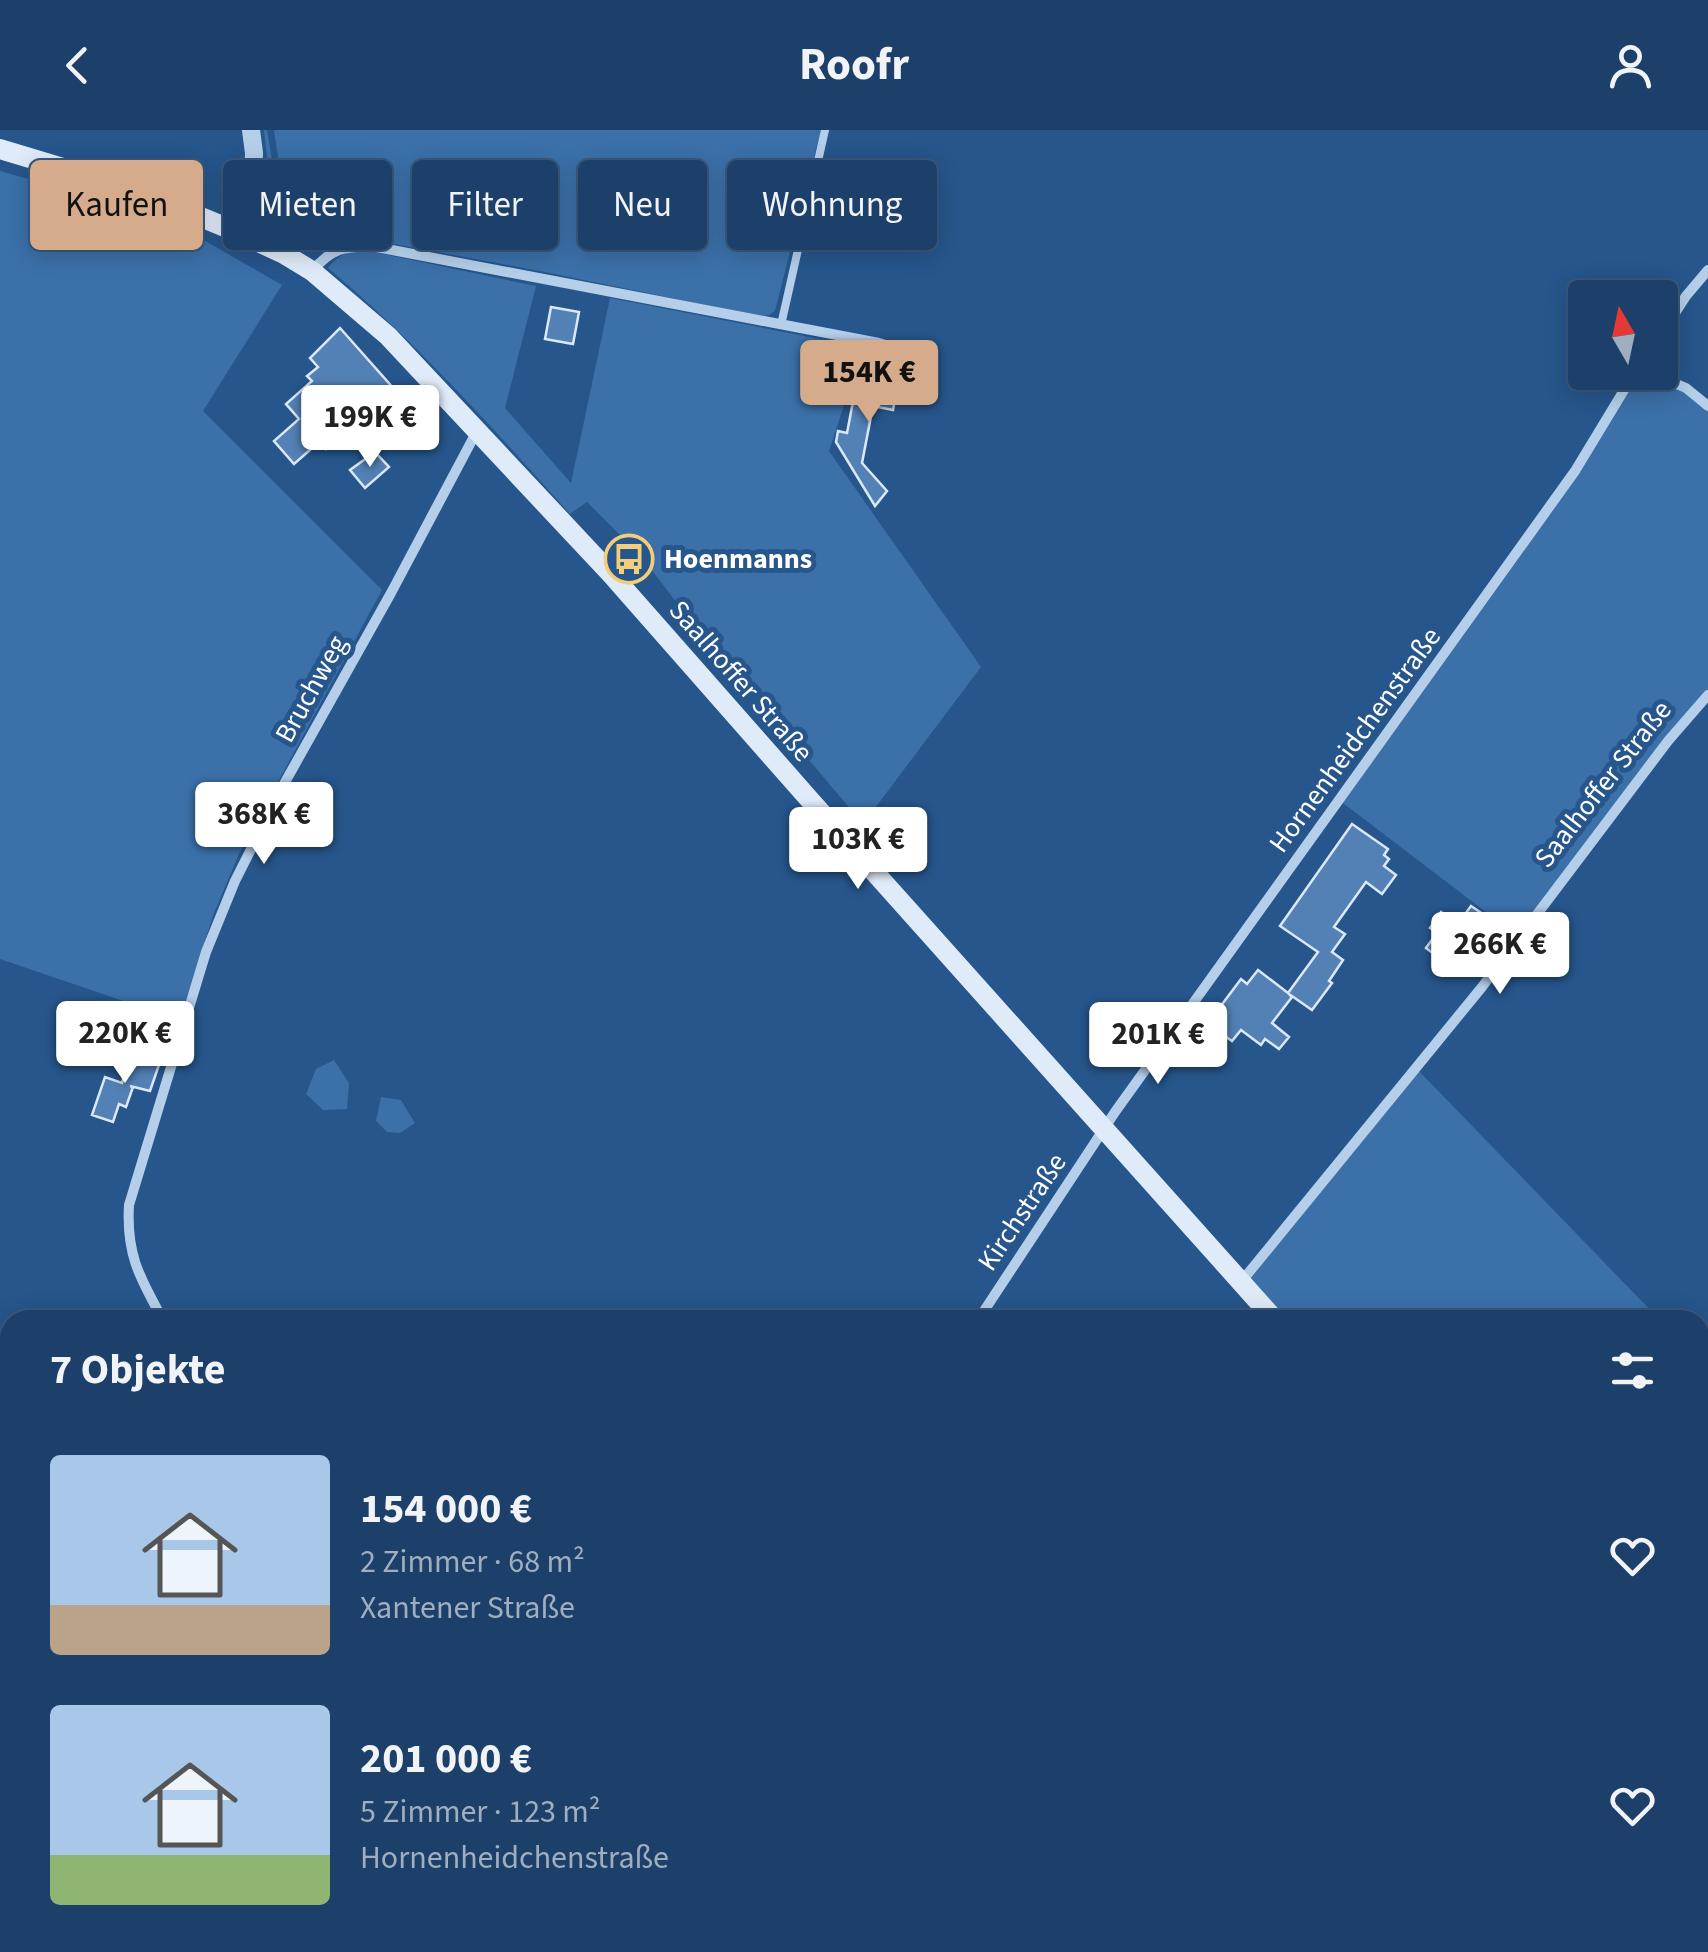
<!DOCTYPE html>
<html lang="de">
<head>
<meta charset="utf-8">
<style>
	:root { --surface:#1c4069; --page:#294b71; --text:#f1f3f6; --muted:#a0afc0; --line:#3a597d; --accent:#d6ab8b }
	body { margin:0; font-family:"Source Sans 3",sans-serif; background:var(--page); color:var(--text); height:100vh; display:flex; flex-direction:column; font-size:38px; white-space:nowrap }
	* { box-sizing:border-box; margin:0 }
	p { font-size:32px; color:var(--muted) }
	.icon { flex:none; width:55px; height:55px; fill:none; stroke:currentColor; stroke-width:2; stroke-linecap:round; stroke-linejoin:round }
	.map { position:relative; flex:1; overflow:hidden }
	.panel { position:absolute; left:0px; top:1180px; width:1710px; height:642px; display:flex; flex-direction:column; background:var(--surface); border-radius:30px 30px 0 0; box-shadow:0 5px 25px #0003,0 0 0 2px var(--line) }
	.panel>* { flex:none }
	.top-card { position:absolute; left:30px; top:30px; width:1000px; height:90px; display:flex; gap:20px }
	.needle { width:65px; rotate:351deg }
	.buttons { position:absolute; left:1568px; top:150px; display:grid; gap:20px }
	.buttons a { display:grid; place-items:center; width:110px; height:110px; border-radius:10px; background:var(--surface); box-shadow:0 5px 25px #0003,0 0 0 2px var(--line); font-size:50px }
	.price { position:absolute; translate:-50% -85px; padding:0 22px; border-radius:10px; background:#fff; color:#222; font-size:32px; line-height:65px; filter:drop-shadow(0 2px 5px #0008) }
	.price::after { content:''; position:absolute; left:50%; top:60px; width:30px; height:22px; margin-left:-15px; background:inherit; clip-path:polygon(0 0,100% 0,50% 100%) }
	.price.selected { background:var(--accent); color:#111 }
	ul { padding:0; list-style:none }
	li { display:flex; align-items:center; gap:30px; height:250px; padding:0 50px }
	li span { display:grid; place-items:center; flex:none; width:280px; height:200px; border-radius:10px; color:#555 }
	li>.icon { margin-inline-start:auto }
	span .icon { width:120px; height:120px; fill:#fffc; stroke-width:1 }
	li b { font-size:42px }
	h2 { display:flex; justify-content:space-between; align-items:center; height:120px; padding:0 50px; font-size:42px }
	.tag { padding:0 35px; border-radius:10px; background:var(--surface); box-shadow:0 5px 25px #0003,0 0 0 2px var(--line); font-size:35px; line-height:90px }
	.tag.selected { background:var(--accent); color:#111 }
	header { display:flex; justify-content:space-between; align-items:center; height:130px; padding:0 50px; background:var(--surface); font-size:45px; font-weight:700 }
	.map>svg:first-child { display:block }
	.green { fill:#3b70a9 }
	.building { fill:#5381b5; stroke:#dae8f8; stroke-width:2.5 }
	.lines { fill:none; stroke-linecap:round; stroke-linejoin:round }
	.service { stroke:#b5cfea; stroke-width:8 }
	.minor { stroke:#b5cfea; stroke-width:10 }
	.tertiary { stroke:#b5cfea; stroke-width:18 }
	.secondary { stroke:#e0ebf9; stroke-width:20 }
	.labels { text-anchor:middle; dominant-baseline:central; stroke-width:10; stroke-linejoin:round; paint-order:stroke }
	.poi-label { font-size:28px; font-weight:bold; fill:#fff; stroke:#26568c; text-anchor:start }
	.street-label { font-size:28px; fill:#fff; stroke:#26568c }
</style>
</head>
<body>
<header><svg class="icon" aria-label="back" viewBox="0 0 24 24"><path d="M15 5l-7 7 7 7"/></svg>Roofr<svg class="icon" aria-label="person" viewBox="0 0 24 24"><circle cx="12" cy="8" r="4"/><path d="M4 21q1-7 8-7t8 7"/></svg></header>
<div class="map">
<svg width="1708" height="1822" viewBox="0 0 1708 1822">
	<rect width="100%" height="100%" fill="#26568c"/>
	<path class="green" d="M264 0H267L283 94 267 82 269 45Z
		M274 0H821L775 181 769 185 759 186 540 141 378 111H343L320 120 295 103 282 54Z
		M0 41 130 78 202 109 282 155 203 281 382 460 239 724 214 783 179 890 0 829Z
		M364 120 536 156 505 278 571 353 610 168 861 217 858 232 829 321 981 537 863 694 680 477 641 426 587 372 570 384C493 298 416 212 328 138 339 124 347 122 364 120Z
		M1635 243C1663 243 1687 259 1708 276V565L1520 808 1339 670 1575 341Z
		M334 930 349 953 347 979 323 980 306 964 316 939Z
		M1415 937 1660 1190H1275L1241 1152Z
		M381 967 401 970 415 993 400 1003 387 1002 376 991Z"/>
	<path class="building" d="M872 32 887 36 877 77 862 73 856 101 833 95 844 48 867 53Z
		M551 177 579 182 573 214 545 209Z
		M340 198 402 268 351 312 345 303 326 319 319 312 294 334 274 311 299 289 286 274 312 251 307 246 318 237 310 228Z
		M875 240 911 246 908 261 897 259 893 280 873 276 862 333 887 361 875 376 836 312 838 301 847 303 856 256 871 258Z
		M375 322 389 337 365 358 350 340Z
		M1352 694 1388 719 1384 725 1389 729 1384 736 1396 745 1382 764 1366 752 1334 797 1345 804 1332 822 1343 830 1329 851 1332 853 1312 880 1289 864 1292 867 1272 893 1289 907 1279 919 1265 909 1261 915 1241 900 1232 911 1222 904 1210 920 1196 909 1241 849 1247 854 1258 840 1288 863 1318 822 1280 796Z
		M1471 776 1486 786 1477 799 1479 801 1463 822 1458 819 1447 834 1426 818 1437 803 1430 798 1441 782 1458 794Z
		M128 894 148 900 142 918 122 912Z
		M131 922 160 932 150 961 130 956 133 957 126 977 119 974 113 992 92 985 105 947 122 953Z"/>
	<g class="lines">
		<path class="service" d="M781 195 825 0
			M0 1750 10 1744"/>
		<path class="minor" d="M312 141C332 118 343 117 371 116L879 213 929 228
			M1660 206 1686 166 1708 140
			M1648 242 1686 258 1708 276
			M1241 1152 1482 857 1668 611 1708 565
			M163 1190C140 1148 126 1125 129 1075L206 822 235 751 284 654 391 463 478 299
			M978 1190 1115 982 1575 341 1635 242
			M1700 1809 1708 1802
			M316 1812 317 1822
			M415 1822 420 1812
			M1684 1822 1696 1812"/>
		<path class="tertiary" d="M237 102 253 55 254 23 251 0"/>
		<path class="secondary" d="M0 19 133 59 237 102 284 124 312 141 388 206 611 444 809 669 1275 1190
			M1700 1661 1708 1670"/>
	</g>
	<defs>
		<g id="bus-ring" transform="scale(2.5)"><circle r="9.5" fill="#26568c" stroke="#f3cd7a" stroke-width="1.5"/><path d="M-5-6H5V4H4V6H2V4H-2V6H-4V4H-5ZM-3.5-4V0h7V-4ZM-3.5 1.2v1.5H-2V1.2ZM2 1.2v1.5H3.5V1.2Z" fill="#f3cd7a"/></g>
	</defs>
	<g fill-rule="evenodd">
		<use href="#bus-ring" x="629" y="429"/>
	</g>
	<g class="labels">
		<g class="poi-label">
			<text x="664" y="429">Hoenmanns</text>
		</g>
		<g class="street-label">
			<text transform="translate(741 551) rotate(49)">Saalhoffer Straße</text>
			<text transform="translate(311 559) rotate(-61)">Bruchweg</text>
			<text transform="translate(1355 610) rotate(-54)">Hornenheidchenstraße</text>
			<text transform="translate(1603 654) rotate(-52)">Saalhoffer Straße</text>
			<text transform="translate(1022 1082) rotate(-56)">Kirchstraße</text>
		</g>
	</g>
</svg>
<div class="buttons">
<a><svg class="needle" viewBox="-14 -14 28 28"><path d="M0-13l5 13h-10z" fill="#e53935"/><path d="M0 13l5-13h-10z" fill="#a0afc0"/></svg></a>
</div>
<b class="price selected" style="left:869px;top:295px">154K €</b>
<b class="price" style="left:370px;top:340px">199K €</b>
<b class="price" style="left:264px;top:737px">368K €</b>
<b class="price" style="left:858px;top:762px">103K €</b>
<b class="price" style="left:1500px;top:867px">266K €</b>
<b class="price" style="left:125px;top:956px">220K €</b>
<b class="price" style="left:1158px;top:957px">201K €</b>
<div class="top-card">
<a class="tag selected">Kaufen</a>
<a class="tag">Mieten</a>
<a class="tag">Filter</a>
<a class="tag">Neu</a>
<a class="tag">Wohnung</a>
</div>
<section class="panel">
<h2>7 Objekte<svg class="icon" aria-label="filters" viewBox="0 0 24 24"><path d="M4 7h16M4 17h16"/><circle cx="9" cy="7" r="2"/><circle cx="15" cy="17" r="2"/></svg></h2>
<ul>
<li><span style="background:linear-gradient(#a9c7e8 75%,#b9a48a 0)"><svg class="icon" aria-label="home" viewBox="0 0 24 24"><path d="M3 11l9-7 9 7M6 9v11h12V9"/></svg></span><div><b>154 000 €</b><p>2 Zimmer · 68 m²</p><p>Xantener Straße</p></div><svg class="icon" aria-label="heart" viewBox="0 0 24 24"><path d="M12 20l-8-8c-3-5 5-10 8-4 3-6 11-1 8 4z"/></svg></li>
<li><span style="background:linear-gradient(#a9c7e8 75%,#8fb573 0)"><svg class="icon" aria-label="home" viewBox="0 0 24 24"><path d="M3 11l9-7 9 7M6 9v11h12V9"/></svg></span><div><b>201 000 €</b><p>5 Zimmer · 123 m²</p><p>Hornenheidchenstraße</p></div><svg class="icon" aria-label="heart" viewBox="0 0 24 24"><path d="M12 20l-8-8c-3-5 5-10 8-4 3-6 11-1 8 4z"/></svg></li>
</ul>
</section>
</div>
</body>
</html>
